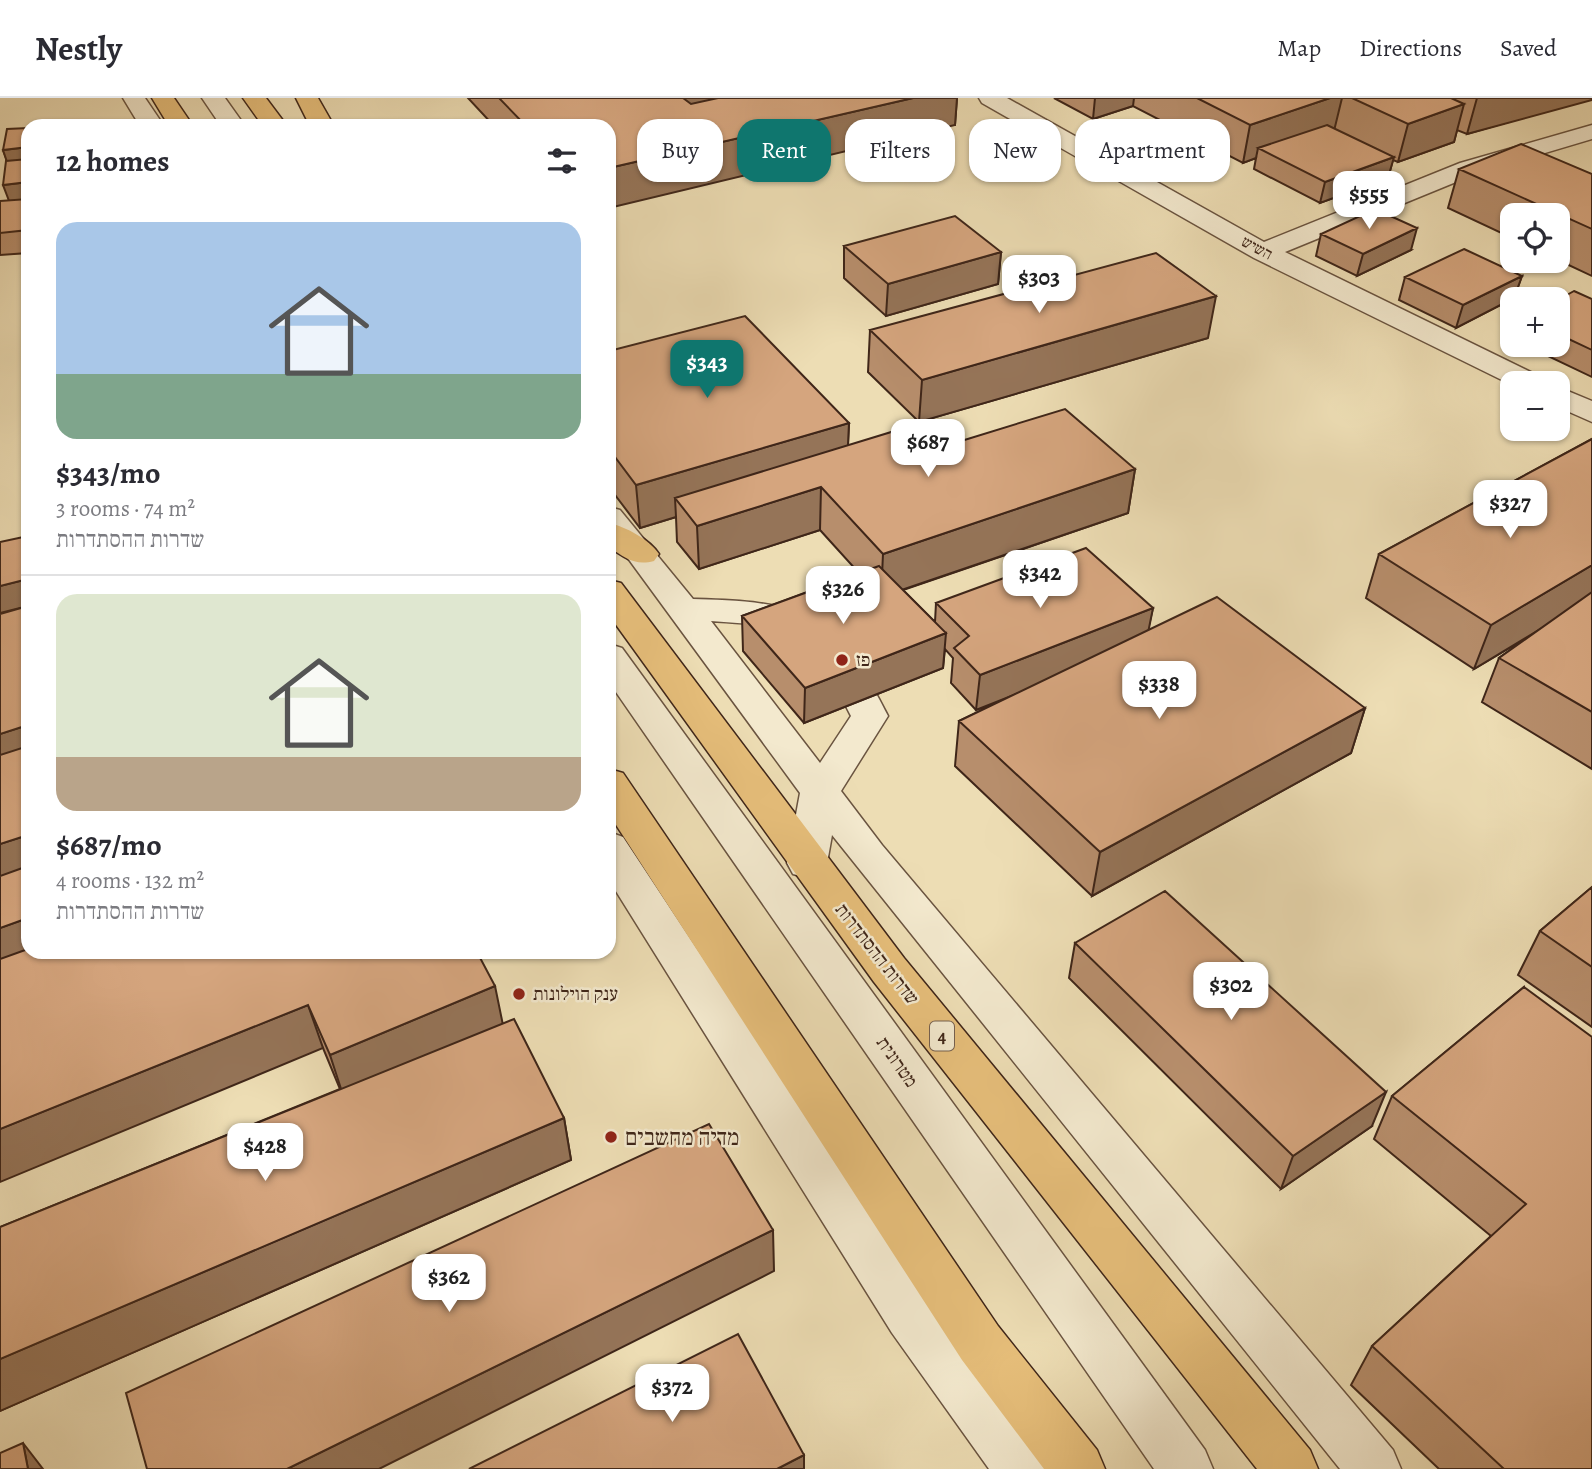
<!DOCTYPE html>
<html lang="en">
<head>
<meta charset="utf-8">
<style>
	:root { --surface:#fff; --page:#f2f2f3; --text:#2b2b33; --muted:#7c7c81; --line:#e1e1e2; --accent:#0f766e }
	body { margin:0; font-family:Alegreya,"Frank Ruhl Libre",serif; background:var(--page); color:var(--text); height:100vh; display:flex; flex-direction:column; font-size:26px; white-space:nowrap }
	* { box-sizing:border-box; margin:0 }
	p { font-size:23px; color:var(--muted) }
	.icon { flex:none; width:38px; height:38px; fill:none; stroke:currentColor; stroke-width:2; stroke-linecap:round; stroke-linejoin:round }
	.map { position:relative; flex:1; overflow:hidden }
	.sheet { position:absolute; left:21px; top:21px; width:595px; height:840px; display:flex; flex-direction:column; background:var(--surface); border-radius:21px; box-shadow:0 2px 5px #0004 }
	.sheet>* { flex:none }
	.banner { position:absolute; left:637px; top:21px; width:665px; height:63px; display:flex; gap:14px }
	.tools { position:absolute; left:1500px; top:105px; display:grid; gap:14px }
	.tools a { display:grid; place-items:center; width:70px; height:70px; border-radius:14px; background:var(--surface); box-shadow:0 2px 5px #0004; font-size:35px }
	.price { position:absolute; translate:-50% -60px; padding:0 16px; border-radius:14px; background:#fff; color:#222; font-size:23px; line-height:46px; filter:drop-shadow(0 2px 4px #0008) }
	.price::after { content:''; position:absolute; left:50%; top:42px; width:21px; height:16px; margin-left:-10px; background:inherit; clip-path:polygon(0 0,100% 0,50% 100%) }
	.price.active { background:var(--accent); color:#fff }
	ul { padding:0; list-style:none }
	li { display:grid; align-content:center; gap:14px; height:371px; padding:0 35px }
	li+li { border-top:2px solid var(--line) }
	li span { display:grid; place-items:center; height:217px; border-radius:21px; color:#555 }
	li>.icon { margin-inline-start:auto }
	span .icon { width:126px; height:126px; fill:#fffc; stroke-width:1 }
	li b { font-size:30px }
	h2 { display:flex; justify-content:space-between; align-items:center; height:84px; padding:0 35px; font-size:30px }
	.pill { padding:0 24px; border-radius:21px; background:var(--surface); box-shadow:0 2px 5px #0004; font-size:24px; line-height:63px }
	.pill.active { background:var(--accent); color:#fff }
	header { display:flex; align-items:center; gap:42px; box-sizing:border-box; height:98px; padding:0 35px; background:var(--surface); border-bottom:2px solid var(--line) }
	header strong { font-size:33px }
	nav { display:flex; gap:38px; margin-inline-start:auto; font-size:24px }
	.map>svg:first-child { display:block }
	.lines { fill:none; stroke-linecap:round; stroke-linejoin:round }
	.minor-casing { stroke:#6a5440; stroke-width:3 }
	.highway-casing { stroke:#3f2619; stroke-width:3 }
	.minor { fill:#f3e9ce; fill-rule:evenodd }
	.highway { fill:#e6be7a; fill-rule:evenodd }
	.wall { fill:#b78e6c; stroke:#3f2619; stroke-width:2 }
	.shaded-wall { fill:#957458; stroke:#3f2619; stroke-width:2 }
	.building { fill:#d5a57e; stroke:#3f2619; stroke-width:2 }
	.poi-dot { fill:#8f2418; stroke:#f3e9ce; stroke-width:2.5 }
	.labels { text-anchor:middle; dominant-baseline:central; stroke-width:5; stroke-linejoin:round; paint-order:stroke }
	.far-street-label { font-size:16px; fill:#3f2619; stroke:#f3e9ce }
	.shield { fill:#f3e9ce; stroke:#75604f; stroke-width:2 }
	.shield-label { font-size:18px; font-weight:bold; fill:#3f2619 }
	.poi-label { font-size:19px; fill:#3f2619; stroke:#f3e9ce; text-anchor:start }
	.street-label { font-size:19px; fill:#3f2619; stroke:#f3e9ce }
	.near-poi-label { font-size:23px; fill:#3f2619; stroke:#f3e9ce; text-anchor:start }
</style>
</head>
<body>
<header>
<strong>Nestly</strong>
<nav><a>Map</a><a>Directions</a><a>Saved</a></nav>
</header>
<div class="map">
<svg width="1592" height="1371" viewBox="0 0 1592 1371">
	<rect width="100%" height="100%" fill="#edddb4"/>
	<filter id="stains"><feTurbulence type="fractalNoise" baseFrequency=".00286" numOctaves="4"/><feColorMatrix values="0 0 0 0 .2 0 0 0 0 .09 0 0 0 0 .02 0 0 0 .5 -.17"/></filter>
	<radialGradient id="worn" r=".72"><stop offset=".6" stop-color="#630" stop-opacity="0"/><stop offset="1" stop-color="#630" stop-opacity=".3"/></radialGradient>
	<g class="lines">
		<g class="minor-casing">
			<path id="minor" d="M123 0H145L164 28H140Z
				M202 0H225L245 28H221Z
				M979 0H1007L1264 144 1460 65 1592 27V41L1478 75 1285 154 1541 279 1546 285 1512 287 1254 160 982 5Z
				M1558 289 1592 303V324L1558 309Z
				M609 409 620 412 693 501C728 502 787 503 816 523 847 543 872 586 888 618L841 693 882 747 1393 1352 1401 1371H1340L832 737 827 765 821 776 807 780 793 776 787 765 800 695 630 463 609 439ZM711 523C734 525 761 525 782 533 808 544 839 593 851 618L820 665Z
				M609 546 622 550 1205 1352 1213 1371H1154L609 584Z
				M609 734 623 739 928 1201 1041 1352 1049 1371H989L892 1235 609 782Z"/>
		</g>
		<g class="highway-casing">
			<path id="highway" d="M152 0H174L193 28H169Z
				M243 0H266L287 28H263Z
				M296 0H318L334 28H310Z
				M609 425C626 429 649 441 659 456L654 463C635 468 625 460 609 449Z
				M609 482 621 485 904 860 1310 1352 1318 1371H1257L874 884 609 517Z
				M609 671 623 675 998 1228 1097 1352 1105 1371H1044L962 1262 609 716Z"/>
		</g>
		<use href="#minor" class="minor"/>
		<use href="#highway" class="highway"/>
	</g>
	<path class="wall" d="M468 0H957L955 27 609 28H494Z
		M1054 0H1592L1467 36 1457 32 1454 44 1398 64 1393 62 1388 80 1320 105 1254 71 1256 60 1243 65 1133 8 1093 21Z
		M28 30V155L0 157V103H9L7 63 3 52Z
		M1459 71 1592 76V178L1558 162V117H1512V140L1448 110Z
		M1321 136 1411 152 1357 178 1316 158Z
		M844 148 1001 154 998 186 886 218 844 180Z
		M1522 178 1514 200 1456 230 1399 202 1405 179Z
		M1592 201V279L1525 247H1558V202Z
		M870 232 1208 240 919 324 868 274Z
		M609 253 849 325 848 347 935 351 1135 371 1128 415 903 492 935 524 936 505 1153 510 1148 532 1365 610 1351 655 1092 798 955 668 959 623 1011 598 976 612 951 585 953 560 945 551 943 570 804 625 743 553 742 518 859 475 820 432 699 471 677 444 676 419 640 430 609 389Z
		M1592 341V671L1482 604 1499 560 1536 534 1474 571 1366 500 1379 456Z
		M28 508 503 926 564 1020 571 1062 0 1313V1129L340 991 323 950Z
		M1592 789V929L1518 877 1540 833Z
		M1075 845 1372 1028 1281 1091 1069 880Z
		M1524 889 1592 1371H1439L1351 1287 1372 1248 1491 1138 1374 1041 1392 998Z"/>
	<path class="shaded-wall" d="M661 0H738L662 17Z
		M913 0H957L955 27 609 110V70Z
		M1095 0H1134L1133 8 1093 21Z
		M1330 0H1342L1334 33 1258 50 1256 60 1243 65 1250 27Z
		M1477 0H1592V2L1467 36Z
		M1464 6 1454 44 1398 64 1408 26Z
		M28 49V71L10 73 3 52Z
		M1394 59 1388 80 1320 105 1325 84Z
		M28 84V106L11 108 3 87Z
		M1417 130 1411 152 1357 178 1363 156Z
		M1001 154 998 186 886 218 888 186Z
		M1522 178 1514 200 1456 230 1463 207Z
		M1216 198 1208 240 919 324 922 282Z
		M849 325 847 368 675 400 676 419 640 430 636 387Z
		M1135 371 1128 415 881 499 883 456Z
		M821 389 820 432 699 471 697 428Z
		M1592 467V500L1474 571 1491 527Z
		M28 481V508L0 515V488Z
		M1153 510 1146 545 976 612 980 577Z
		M946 535 943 570 804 625 805 590Z
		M1365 610 1351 655 1092 798 1100 754Z
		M28 627V678L0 687V636Z
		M28 737V788L0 798V746Z
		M28 820V854L0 882V830Z
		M495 888 504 932 344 1000 330 957Z
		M308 907 323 950 0 1084V1031Z
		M1386 994 1372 1028 1281 1091 1293 1058Z
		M564 1020 571 1062 0 1313V1261Z
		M773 1132 774 1173 379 1371H287Z
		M23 1345 43 1371H28Z
		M804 1357V1371H777Z"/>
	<path class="building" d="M499 0H683L691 6 718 0H913L609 70V28H526Z
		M1197 0H1330L1250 27Z
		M1352 0H1451L1464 6 1408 26Z
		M77 25 76 28H46Z
		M1327 27 1394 59 1325 84 1258 50Z
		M28 30V49L3 52 7 31Z
		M1521 46 1592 76V131L1459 71Z
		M28 61V84L3 87 6 63Z
		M28 101V132L0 135V103Z
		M1375 111 1417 130 1363 156 1321 136Z
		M955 118 1001 154 888 186 844 148Z
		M1464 151 1522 178 1463 207 1405 179Z
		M1156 155 1216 198 922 282 870 232Z
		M1574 193 1592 201V252L1558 236V202Z
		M745 218 849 325 636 387 609 351V253Z
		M1065 311 1135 371 883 456 821 389 697 428 675 400 911 328 935 351Z
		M1592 341V467L1491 527 1379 456Z
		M28 438V481L0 488V444Z
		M1086 450 1153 510 980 577 954 550 969 538 936 505Z
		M879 468 946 535 805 590 742 518Z
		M1592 494V614L1499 560Z
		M1217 499 1365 610 1100 754 959 623Z
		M28 508V627L0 636V516Z
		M28 648V737L0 746V657Z
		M28 768V820L0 830V778Z
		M1592 789V869L1540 833Z
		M1165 793 1386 994 1293 1058 1075 845Z
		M28 851V854H477L495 888 330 957 308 907 0 1031V861Z
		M1524 889 1592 939V1371H1504L1372 1248 1526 1106 1392 998Z
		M514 921 564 1020 0 1261V1129Z
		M709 1026 773 1132 287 1371H147L126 1295Z
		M738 1236 804 1357 777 1371H469Z
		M23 1345 28 1371H0V1355Z"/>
	<g class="poi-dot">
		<circle cx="842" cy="562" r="7"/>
		<circle cx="519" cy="896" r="7"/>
		<circle cx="611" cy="1039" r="7"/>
	</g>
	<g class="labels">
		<g class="far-street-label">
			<text transform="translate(1257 150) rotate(28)">השיש</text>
		</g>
		<rect class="shield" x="930" y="923.5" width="24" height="29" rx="5"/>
		<g class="shield-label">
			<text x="942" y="938">4</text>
		</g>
		<g class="poi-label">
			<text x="856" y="562">פז</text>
			<text x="533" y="896">ענק הוילונות</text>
		</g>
		<g class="street-label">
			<text transform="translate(877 856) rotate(52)">שדרות ההסתדרות</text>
			<text transform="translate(897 964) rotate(55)">מטרונית</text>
		</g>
		<g class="near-poi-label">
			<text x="625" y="1039">מדיה מחשבים</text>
		</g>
	</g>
	<rect width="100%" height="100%" filter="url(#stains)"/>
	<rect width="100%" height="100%" fill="url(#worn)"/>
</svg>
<div class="tools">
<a><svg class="icon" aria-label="locate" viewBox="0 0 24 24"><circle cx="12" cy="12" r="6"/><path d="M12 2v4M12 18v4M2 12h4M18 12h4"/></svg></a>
<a>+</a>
<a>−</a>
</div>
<b class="price" style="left:1369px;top:133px">$555</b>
<b class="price" style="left:1039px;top:217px">$303</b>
<b class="price active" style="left:707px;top:302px">$343</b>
<b class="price" style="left:928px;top:381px">$687</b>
<b class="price" style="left:1510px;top:442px">$327</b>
<b class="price" style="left:1040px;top:512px">$342</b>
<b class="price" style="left:843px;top:528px">$326</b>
<b class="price" style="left:1159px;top:623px">$338</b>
<b class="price" style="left:1231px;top:924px">$302</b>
<b class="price" style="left:265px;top:1085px">$428</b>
<b class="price" style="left:449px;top:1216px">$362</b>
<b class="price" style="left:672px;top:1326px">$372</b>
<div class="banner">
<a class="pill">Buy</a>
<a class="pill active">Rent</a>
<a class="pill">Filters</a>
<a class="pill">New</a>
<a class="pill">Apartment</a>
</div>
<section class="sheet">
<h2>12 homes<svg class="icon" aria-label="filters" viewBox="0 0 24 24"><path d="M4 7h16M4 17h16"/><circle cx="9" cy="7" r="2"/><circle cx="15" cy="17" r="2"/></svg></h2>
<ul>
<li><span style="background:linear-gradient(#a9c7e8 70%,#7fa58c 0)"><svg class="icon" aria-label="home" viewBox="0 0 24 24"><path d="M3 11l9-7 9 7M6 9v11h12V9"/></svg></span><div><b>$343/mo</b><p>3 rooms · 74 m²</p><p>שדרות ההסתדרות</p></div></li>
<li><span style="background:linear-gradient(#dfe7d0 75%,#b9a48a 0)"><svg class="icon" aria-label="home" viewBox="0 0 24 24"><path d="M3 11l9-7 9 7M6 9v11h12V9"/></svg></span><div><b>$687/mo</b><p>4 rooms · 132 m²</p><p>שדרות ההסתדרות</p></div></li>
</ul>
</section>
</div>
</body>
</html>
